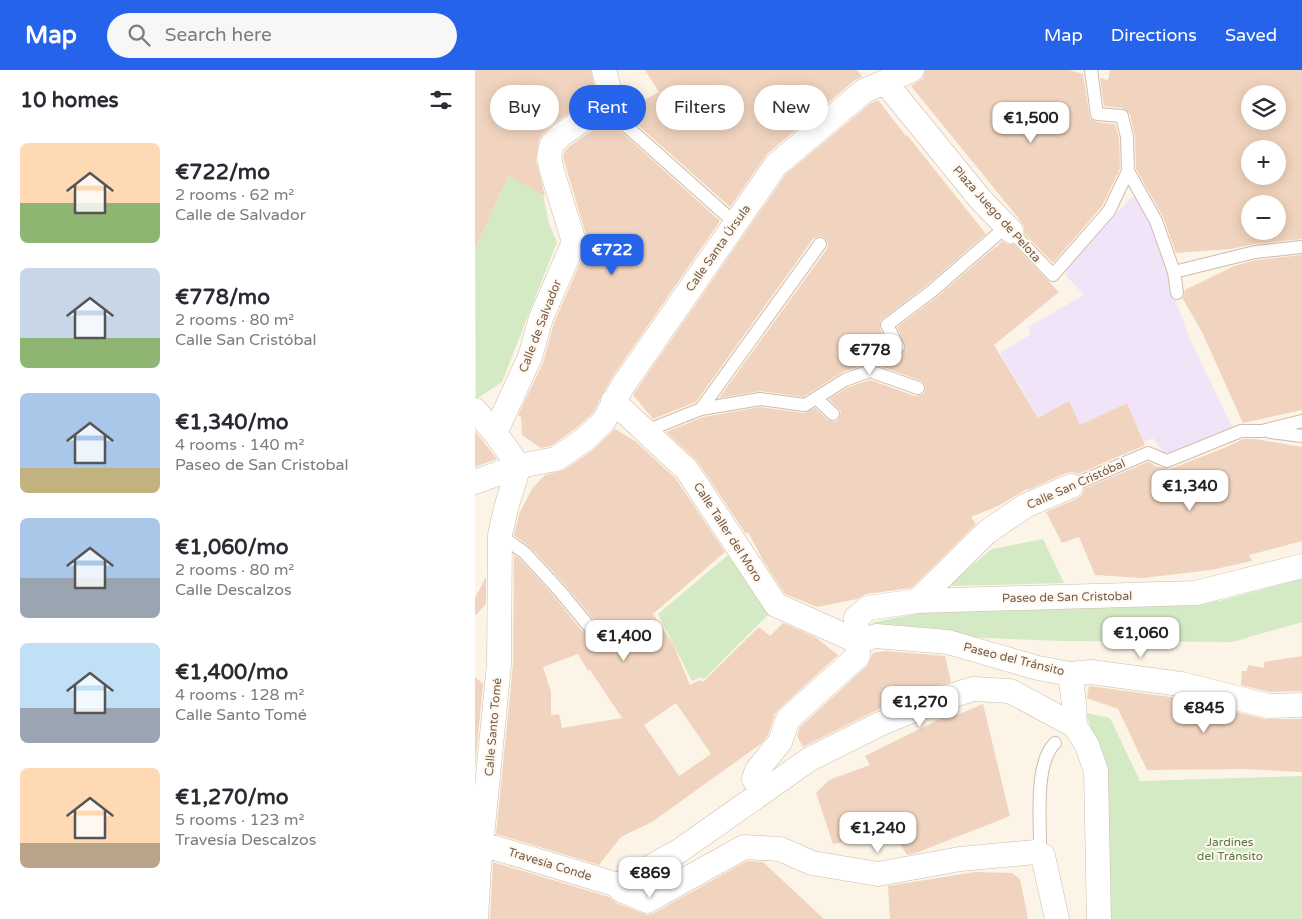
<!DOCTYPE html>
<html lang="en">
<head>
<meta charset="utf-8">
<style>
	:root { --surface:#fff; --page:#f7f7f7; --text:#2b2b33; --muted:#7c7c81; --accent:#2563eb }
	body { margin:0; font-family:"Varela Round",sans-serif; background:var(--page); color:var(--text); height:100vh; display:flex; flex-direction:column; font-size:19px; white-space:nowrap }
	* { box-sizing:border-box; margin:0 }
	p { font-size:16px; color:var(--muted) }
	.icon { flex:none; width:28px; height:28px; fill:none; stroke:currentColor; stroke-width:2; stroke-linecap:round; stroke-linejoin:round }
	.map { position:relative; flex:1; overflow:hidden }
	.panel { display:flex; flex-direction:column; background:var(--surface); width:475px }
	.panel>* { flex:none }
	.top-card { position:absolute; left:15px; top:15px; width:475px; height:45px; display:flex; gap:10px }
	.buttons { position:absolute; left:766px; top:15px; display:grid; gap:10px }
	.buttons a { display:grid; place-items:center; width:45px; height:45px; border-radius:50%; background:var(--surface); box-shadow:0 2px 12px #0003; font-size:25px }
	.price { position:absolute; translate:-50% -42px; padding:0 11px; border-radius:10px; background:#fff; color:#222; font-size:16px; line-height:32px; filter:drop-shadow(0 1px 2px #0008) }
	.price::after { content:''; position:absolute; left:50%; top:30px; width:15px; height:11px; margin-left:-8px; background:inherit; clip-path:polygon(0 0,100% 0,50% 100%) }
	.price.current { background:var(--accent); color:#fff }
	ul { padding:0; list-style:none }
	li { display:flex; align-items:center; gap:15px; height:125px; padding:0 20px }
	li span { display:grid; place-items:center; flex:none; width:140px; height:100px; border-radius:8px; color:#555 }
	li>.icon { margin-inline-start:auto }
	span .icon { width:60px; height:60px; fill:#fffc; stroke-width:1 }
	li b { font-size:21px }
	h2 { display:flex; justify-content:space-between; align-items:center; height:60px; padding:0 20px; font-size:21px }
	.tag { padding:0 18px; border-radius:22px; background:var(--surface); box-shadow:0 2px 12px #0003; font-size:18px; line-height:45px }
	.tag.current { background:var(--accent); color:#fff }
	header { display:flex; align-items:center; gap:30px; box-sizing:border-box; height:70px; padding:0 25px; background:var(--accent); color:#fff }
	header strong { font-size:24px }
	nav { display:flex; gap:28px; margin-inline-start:auto; font-size:18px }
	.search { width:350px; height:45px; background:var(--page); display:flex; align-items:center; gap:12px; box-sizing:border-box; padding:0 18px; border-radius:28px; color:var(--muted); font-size:19px }
	main { display:flex; flex:1; min-height:0 }
	.map>svg:first-child { display:block }
	.education { fill:#f1e4f9 }
	.green { fill:#d4eac5 }
	.building { fill:#f1d4bf; fill-rule:evenodd }
	.lines { fill:none; stroke-linecap:round; stroke-linejoin:round }
	.service-casing { stroke:#cebcad; stroke-width:14 }
	.minor-casing { stroke:#cebcad; stroke-width:25 }
	.service { stroke:#fff; stroke-width:12 }
	.minor { stroke:#fff; stroke-width:24 }
	.labels { text-anchor:middle; dominant-baseline:central; stroke-width:4; stroke-linejoin:round; paint-order:stroke }
	.street-label { font-size:12px; fill:#765b4b; stroke:#fff8ee }
	.park-label { font-size:12px; fill:#547c43; stroke:#fff8ee }
</style>
</head>
<body>
<header>
<strong>Map</strong>
<div class="search"><svg class="icon" aria-label="search" viewBox="0 0 24 24"><circle cx="10" cy="10" r="6"/><path d="M15 15l6 6"/></svg>Search here</div>
<nav><a>Map</a><a>Directions</a><a>Saved</a></nav>
</header>
<main>
<section class="panel">
<h2>10 homes<svg class="icon" aria-label="filters" viewBox="0 0 24 24"><path d="M4 7h16M4 17h16"/><circle cx="9" cy="7" r="2"/><circle cx="15" cy="17" r="2"/></svg></h2>
<ul>
<li><span style="background:linear-gradient(#ffd9b3 60%,#8fb573 0)"><svg class="icon" aria-label="home" viewBox="0 0 24 24"><path d="M3 11l9-7 9 7M6 9v11h12V9"/></svg></span><div><b>€722/mo</b><p>2 rooms · 62 m²</p><p>Calle de Salvador</p></div></li>
<li><span style="background:linear-gradient(#c9d6e8 70%,#8fb573 0)"><svg class="icon" aria-label="home" viewBox="0 0 24 24"><path d="M3 11l9-7 9 7M6 9v11h12V9"/></svg></span><div><b>€778/mo</b><p>2 rooms · 80 m²</p><p>Calle San Cristóbal</p></div></li>
<li><span style="background:linear-gradient(#a9c7e8 75%,#c2b280 0)"><svg class="icon" aria-label="home" viewBox="0 0 24 24"><path d="M3 11l9-7 9 7M6 9v11h12V9"/></svg></span><div><b>€1,340/mo</b><p>4 rooms · 140 m²</p><p>Paseo de San Cristobal</p></div></li>
<li><span style="background:linear-gradient(#a9c7e8 60%,#9aa5b1 0)"><svg class="icon" aria-label="home" viewBox="0 0 24 24"><path d="M3 11l9-7 9 7M6 9v11h12V9"/></svg></span><div><b>€1,060/mo</b><p>2 rooms · 80 m²</p><p>Calle Descalzos</p></div></li>
<li><span style="background:linear-gradient(#bfe0f5 65%,#9aa5b1 0)"><svg class="icon" aria-label="home" viewBox="0 0 24 24"><path d="M3 11l9-7 9 7M6 9v11h12V9"/></svg></span><div><b>€1,400/mo</b><p>4 rooms · 128 m²</p><p>Calle Santo Tomé</p></div></li>
<li><span style="background:linear-gradient(#ffd9b3 75%,#b9a48a 0)"><svg class="icon" aria-label="home" viewBox="0 0 24 24"><path d="M3 11l9-7 9 7M6 9v11h12V9"/></svg></span><div><b>€1,270/mo</b><p>5 rooms · 123 m²</p><p>Travesía Descalzos</p></div></li>
</ul>
</section>
<div class="map">
<svg width="827" height="849" viewBox="0 0 827 849">
	<rect width="100%" height="100%" fill="#fcf4e7"/>
	<path class="education" d="M660 124 674 148 689 187 698 223 714 267 757 357 697 383 688 382 678 368 669 372 652 333 605 355 594 332 563 348 525 283 556 264 553 257 609 225 592 207 591 196Z"/>
	<path class="green" d="M34 106 68 124 74 154 82 172 27 312 1 329 0 178Z
		M568 469 589 513 479 516 475 513 517 479Z
		M253 485 295 543 229 609 226 607 217 611 183 544Z
		M827 509V552L757 572 585 571 487 567 396 553 448 542 561 536 744 531Z
		M611 643 635 648 665 711 827 706V849H632L629 697Z"/>
	<path class="building" d="M0 0H116L121 25 79 53 67 64 64 70 61 90 70 126 34 106 0 178Z
		M170 0H382L387 7 380 10 292 84 255 137 154 47 150 40 184 22Z
		M450 0H594L608 4 615 48 621 52 640 54 644 68 645 99 627 136 578 193 549 163V157L544 149 436 16 448 9Z
		M635 0H827V169L779 174 756 179 701 183 688 147 661 99 660 67 655 44 648 38 629 36 625 8 633 10ZM775 24H802V51H775ZM775 79H802V106H775ZM775 134H802V161H775Z
		M403 30 431 66 432 65 511 164 452 215 405 251V259L416 281 419 284H426L431 278 422 257 462 227 520 177 521 178 527 171 532 174H538L584 222 519 275 563 348 594 331 605 355 652 333 670 375 603 404 597 402 591 403 553 420 552 419 523 436 496 447 501 454 436 518 391 524 382 529 342 537 310 524 289 492 273 462 271 464 223 392 191 362 228 347 285 337 329 343 340 338 353 350 360 352 364 349 366 342 354 329 374 317 395 310 440 326 449 324 451 316 446 311 398 293H393L366 303 328 327 286 321 244 328 352 179 353 174 350 168 345 166 338 169 221 332 178 349 158 325 311 104 396 33Z
		M136 48 142 58 245 151 136 309 118 343 100 359 76 376 66 378 47 365 46 347 43 345 68 293 79 253 112 177V168L88 87 90 81 96 75Z
		M827 185V340L768 353 727 262 708 229 710 220 759 196 781 190Z
		M140 359 160 371 201 409 250 482 178 544 198 574 215 615 225 610 228 612 284 557 295 566 308 553 340 567 363 585 304 639 300 644 293 665 287 673 177 752 146 767 124 795 21 764 38 595 39 485 45 489 78 525 106 560 114 562 118 560 120 553 118 549 90 515 56 478 39 465 44 444 57 419 70 405 89 400 117 381ZM103 584 113 601 115 600 147 648 87 658 84 644 76 645V622L68 597ZM201 633 236 684 204 706 169 655Z
		M0 361 22 389 0 397Z
		M768 369H780L827 377V471L774 485 777 491 736 500 668 508 620 505 604 467 587 473 571 442 601 429 607 425 609 419 673 392 678 394 679 396 695 399 749 378Z
		M11 507V534L0 546V528Z
		M411 581 470 586 476 612 455 618 400 641 328 677 322 666 325 657 392 596 398 583Z
		M827 586V621L795 622 766 615 767 601H772L773 595 789 598V592Z
		M0 607 8 614 0 697Z
		M614 616 703 628 790 649H827V702L769 699 672 700 643 639 612 628Z
		M508 634 535 746 441 783 432 785 410 749 378 770 358 774 341 723 354 710 395 695 390 686 481 641 482 645Z
		M272 791 288 792 349 849H15L18 792 134 827 141 833 172 845 179 843Z
		M500 802 537 803 545 809 553 849H415L413 816Z"/>
	<g class="lines">
		<g class="service-casing">
			<path id="service" d="M137 31 147 52 260 153
				M653 101 681 151 699 202 702 223
				M536 161 578 205 634 141 653 101 652 67 647 46 622 44 616 0
				M699 202 780 182 827 177
				M423 277 412 255 457 221 532 156
				M341 328 358 344
				M226 339 285 329 330 335 370 310 395 301 443 318
				M171 361 226 339 345 174
				M795 362 827 366
				M596 416 673 383 692 391 766 361H787L827 351
				M25 465 50 483 84 520 112 554
				M561 782 565 774C565 747 560 692 580 673"/>
		</g>
		<g class="minor-casing">
			<path id="minor" d="M410 12 506 130 536 161
				M138 331 212 400 301 535 382 571
				M0 340 20 363 44 396
				M20 363 55 287 66 248 99 172 77 101 74 87 77 74 87 64 137 31 129 0
				M0 412 44 396 81 389 109 370 129 351 147 317 301 95 389 21 437 0
				M442 531 512 462 550 436 596 416
				M382 571 401 566 473 572 563 598 595 604 616 602 706 614 793 636 827 635
				M595 604 599 633 600 656 612 675 621 701 624 849
				M287 721 279 709 282 700 305 672 313 649 383 586 381 548 393 538 442 531 721 523 827 496
				M7 774 143 815
				M172 831 146 820 143 815 204 781 335 689 405 654 460 631 498 619 535 621 600 656
				M172 831 269 777 305 779 337 793 403 804 485 789 561 782 568 786 582 849
				M1 849 4 797 24 594 25 465 31 438 44 396"/>
		</g>
		<use href="#service" class="service"/>
		<use href="#minor" class="minor"/>
	</g>
	<g class="labels">
		<g class="street-label">
			<text transform="translate(522 144) rotate(48)">Plaza Juego de Pelota</text>
			<text transform="translate(243 178) rotate(-55)">Calle Santa Úrsula</text>
			<text transform="translate(65 256) rotate(-69)">Calle de Salvador</text>
			<text transform="translate(601 414) rotate(-24)">Calle San Cristóbal</text>
			<text transform="translate(253 462) rotate(57)">Calle Taller del Moro</text>
			<text transform="translate(592 527) rotate(-1)">Paseo de San Cristobal</text>
			<text transform="translate(539 589) rotate(14)">Paseo del Tránsito</text>
			<text transform="translate(18 657) rotate(-85)">Calle Santo Tomé</text>
			<text transform="translate(75 794) rotate(17)">Travesía Conde</text>
		</g>
		<g class="park-label">
			<text x="755" y="772">Jardines<tspan x="755" dy="14">del Tránsito</tspan></text>
		</g>
	</g>
</svg>
<div class="buttons">
<a><svg class="icon" aria-label="layers" viewBox="0 0 24 24"><path d="M12 4l9 5-9 5-9-5zM3 14l9 5 9-5"/></svg></a>
<a>+</a>
<a>−</a>
</div>
<b class="price" style="left:556px;top:74px">€1,500</b>
<b class="price current" style="left:137px;top:206px">€722</b>
<b class="price" style="left:395px;top:306px">€778</b>
<b class="price" style="left:715px;top:442px">€1,340</b>
<b class="price" style="left:666px;top:589px">€1,060</b>
<b class="price" style="left:149px;top:592px">€1,400</b>
<b class="price" style="left:445px;top:658px">€1,270</b>
<b class="price" style="left:729px;top:664px">€845</b>
<b class="price" style="left:403px;top:784px">€1,240</b>
<b class="price" style="left:175px;top:829px">€869</b>
<div class="top-card">
<a class="tag">Buy</a>
<a class="tag current">Rent</a>
<a class="tag">Filters</a>
<a class="tag">New</a>
</div>
</div>
</main>
</body>
</html>
